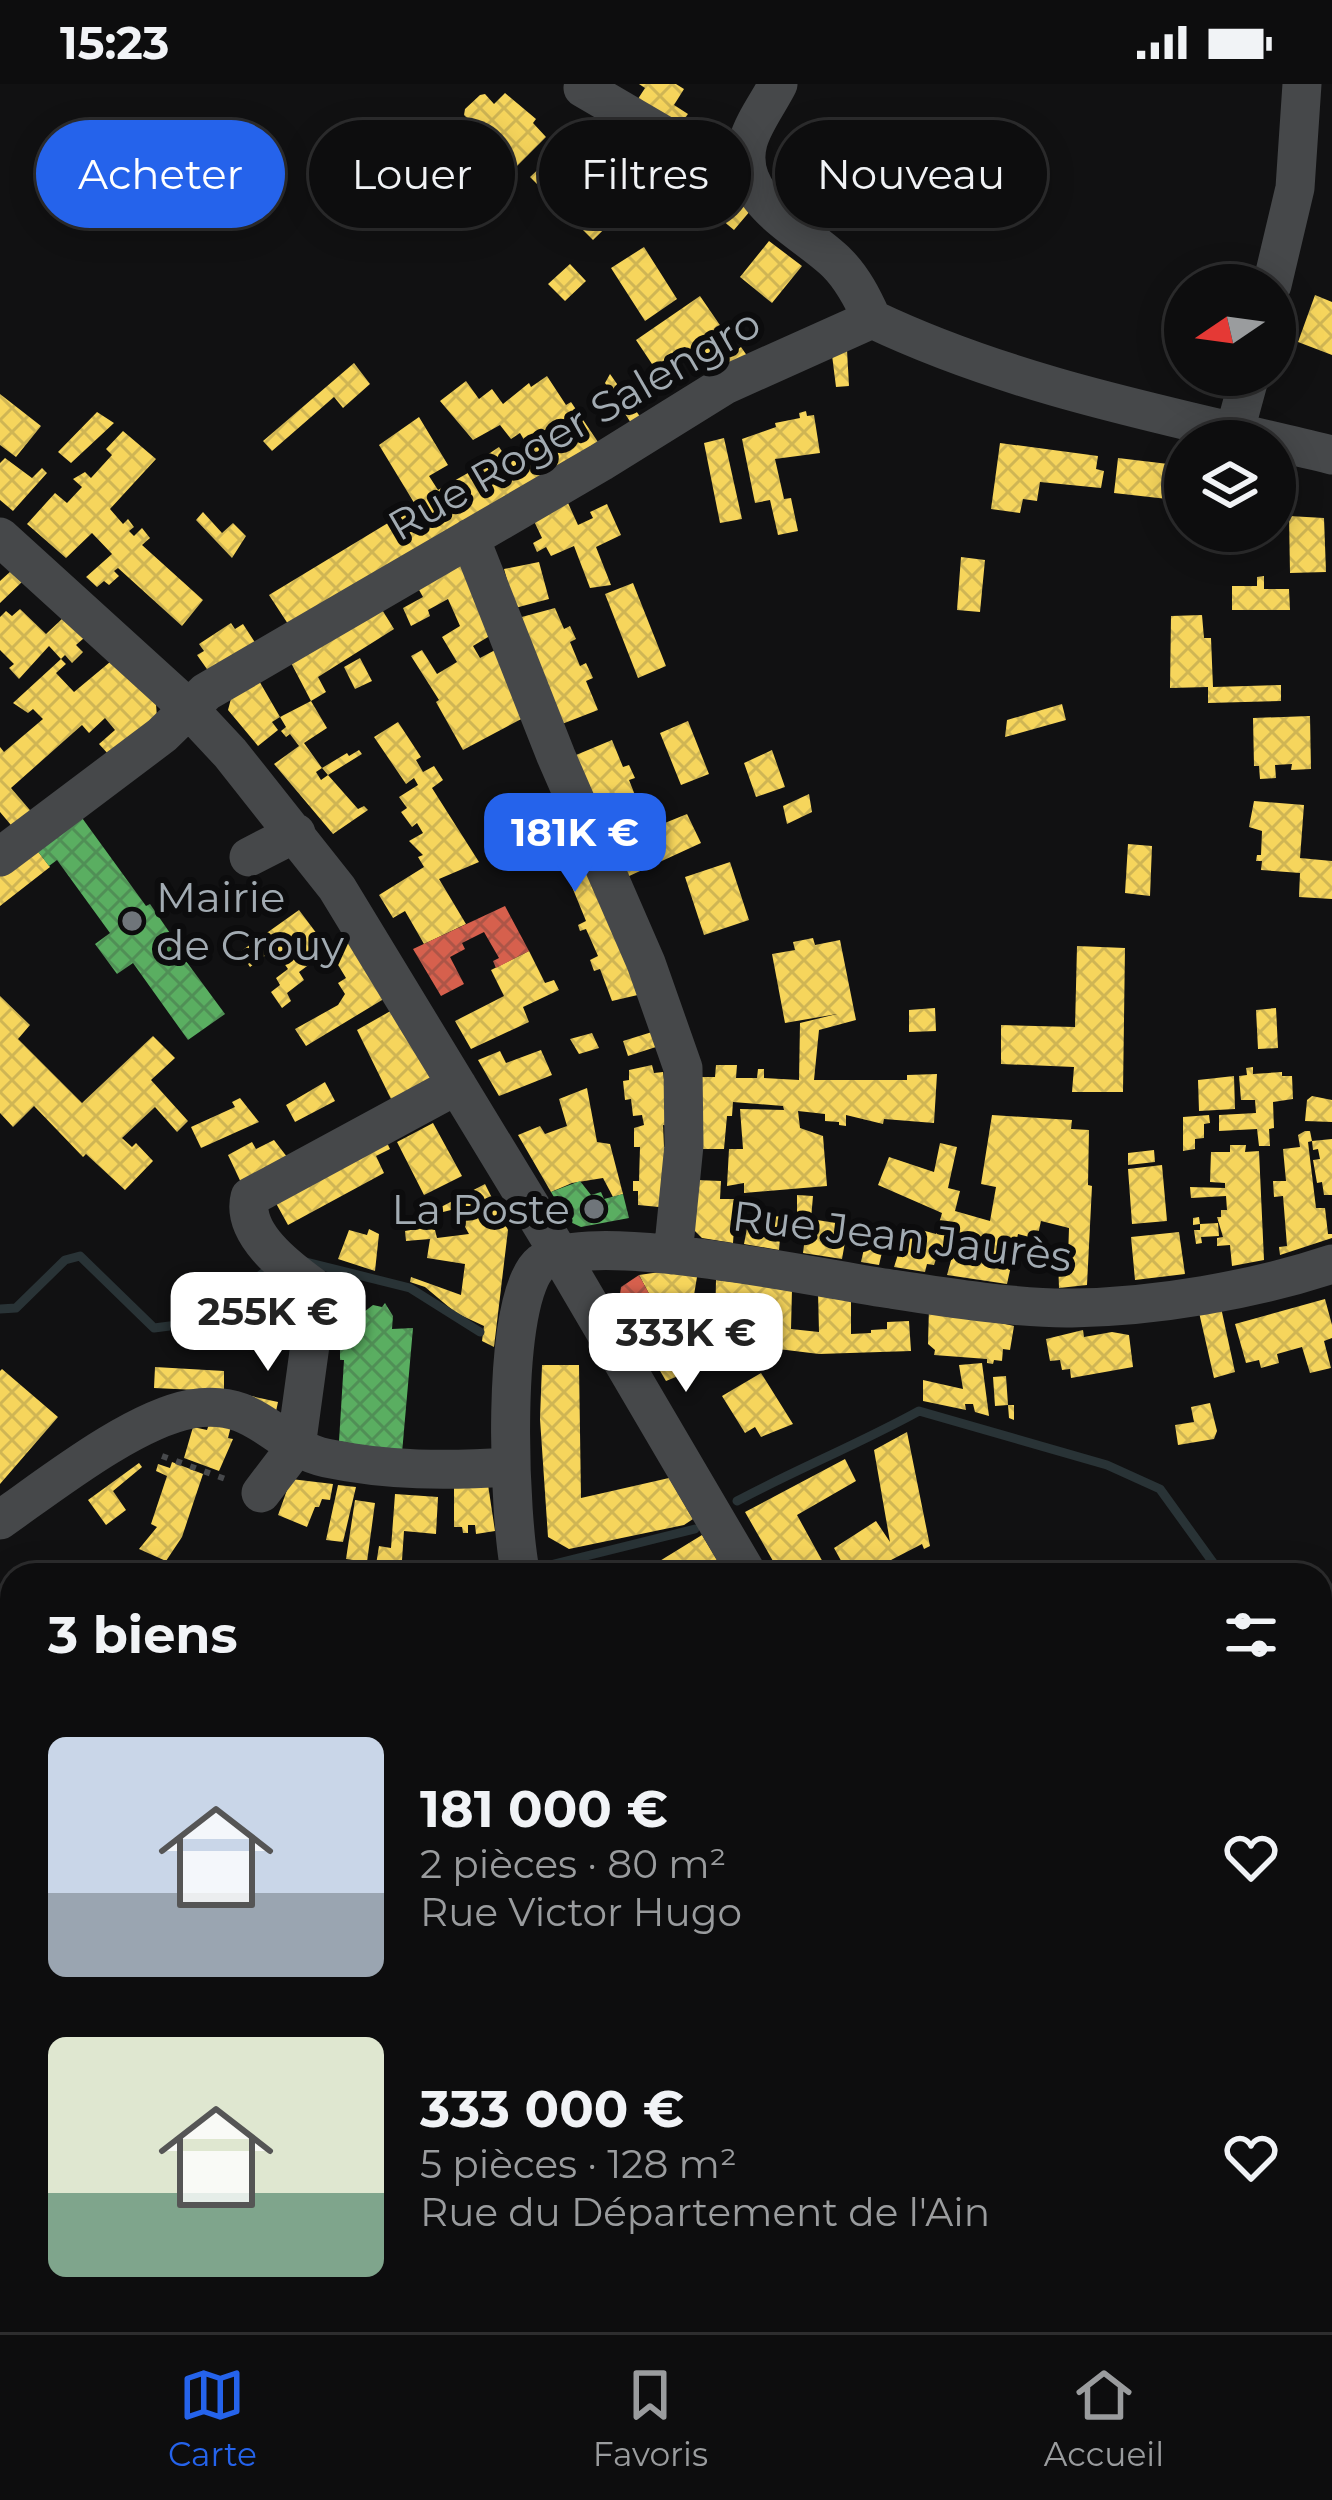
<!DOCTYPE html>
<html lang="fr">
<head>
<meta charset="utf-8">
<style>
	:root { --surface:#0d0d0e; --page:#1b1b1c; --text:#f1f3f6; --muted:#9a9c9e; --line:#2d2d2e; --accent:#2563eb }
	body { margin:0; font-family:Montserrat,sans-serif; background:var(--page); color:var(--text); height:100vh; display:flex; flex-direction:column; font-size:45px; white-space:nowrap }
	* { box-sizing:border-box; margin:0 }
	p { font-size:39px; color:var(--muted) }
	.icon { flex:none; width:66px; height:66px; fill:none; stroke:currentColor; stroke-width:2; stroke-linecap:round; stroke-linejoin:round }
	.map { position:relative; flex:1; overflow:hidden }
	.sheet { position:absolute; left:0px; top:1479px; width:1332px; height:771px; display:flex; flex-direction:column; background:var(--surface); border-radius:36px 36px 0 0; box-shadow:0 6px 30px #0003,0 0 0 3px var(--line) }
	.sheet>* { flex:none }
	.guide { position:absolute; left:36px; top:36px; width:1260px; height:108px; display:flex; gap:24px }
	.needle { width:78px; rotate:257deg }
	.tools { position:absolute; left:1164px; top:180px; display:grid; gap:24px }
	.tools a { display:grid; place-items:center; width:132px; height:132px; border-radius:50%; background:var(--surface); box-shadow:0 6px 30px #0003,0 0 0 3px var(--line); font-size:60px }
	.price { position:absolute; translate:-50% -102px; padding:0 27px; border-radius:24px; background:#fff; color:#222; font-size:39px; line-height:78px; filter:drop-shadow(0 3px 6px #0008) }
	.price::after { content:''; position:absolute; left:50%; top:72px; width:36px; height:27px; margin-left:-18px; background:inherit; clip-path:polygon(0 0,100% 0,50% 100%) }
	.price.selected { background:var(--accent); color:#fff }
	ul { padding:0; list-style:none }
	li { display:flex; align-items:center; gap:36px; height:300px; padding:0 48px }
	li span { display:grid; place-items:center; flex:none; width:336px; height:240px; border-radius:18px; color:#555 }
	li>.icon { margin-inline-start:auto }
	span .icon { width:144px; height:144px; fill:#fffc; stroke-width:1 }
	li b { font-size:51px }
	h2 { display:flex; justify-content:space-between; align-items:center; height:144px; padding:0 48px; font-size:51px }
	.pill { padding:0 42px; border-radius:54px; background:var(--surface); box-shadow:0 6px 30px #0003,0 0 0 3px var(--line); font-size:42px; line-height:108px }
	.pill.selected { background:var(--accent); color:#fff }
	.status { display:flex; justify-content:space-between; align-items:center; height:84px; padding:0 60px; background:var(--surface); direction:ltr }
	.status svg { height:33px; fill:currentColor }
	.tabs { display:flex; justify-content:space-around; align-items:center; height:168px; border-top:3px solid var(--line); background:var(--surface); font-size:33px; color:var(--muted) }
	.tabs a { display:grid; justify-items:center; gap:6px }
	.tabs .selected { color:var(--accent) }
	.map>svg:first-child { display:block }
	.homes { fill:url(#homes-cross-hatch) }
	.shops { fill:url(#shops-cross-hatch) }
	.public { fill:url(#public-cross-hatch) }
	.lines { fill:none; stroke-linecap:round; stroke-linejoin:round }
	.stream { stroke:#293336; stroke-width:9 }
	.path { stroke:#47494c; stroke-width:6; stroke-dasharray:6 9; stroke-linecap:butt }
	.minor { stroke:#46484a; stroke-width:39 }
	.rail-casing { stroke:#46484a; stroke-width:14 }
	.rail { stroke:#0c0c0d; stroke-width:9; stroke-dasharray:27; stroke-linecap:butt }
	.poi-dot { fill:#6f757a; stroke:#0c0c0d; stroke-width:4.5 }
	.labels { text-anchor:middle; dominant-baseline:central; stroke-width:12; stroke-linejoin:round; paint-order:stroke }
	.street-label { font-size:42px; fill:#a2abb2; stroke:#0c0c0d }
	.poi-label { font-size:42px; fill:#a2abb2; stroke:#0c0c0d; text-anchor:start }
</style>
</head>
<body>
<div class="status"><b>15:23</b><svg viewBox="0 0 49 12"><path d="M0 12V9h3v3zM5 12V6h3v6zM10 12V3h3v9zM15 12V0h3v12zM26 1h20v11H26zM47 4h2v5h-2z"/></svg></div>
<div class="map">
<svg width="1332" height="2248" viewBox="0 0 1332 2248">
	<defs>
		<pattern id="homes-cross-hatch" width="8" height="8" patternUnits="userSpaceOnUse" patternTransform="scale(3)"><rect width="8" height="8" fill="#f6d55c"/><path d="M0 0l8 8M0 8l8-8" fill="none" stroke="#cfb554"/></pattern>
		<pattern id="shops-cross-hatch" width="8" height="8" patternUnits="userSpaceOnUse" patternTransform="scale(3)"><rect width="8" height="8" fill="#d6604d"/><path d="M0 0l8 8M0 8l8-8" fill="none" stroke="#ad5547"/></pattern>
		<pattern id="public-cross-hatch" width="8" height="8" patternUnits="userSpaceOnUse" patternTransform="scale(3)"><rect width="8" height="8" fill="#5aae61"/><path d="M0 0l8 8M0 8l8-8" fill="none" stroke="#508f56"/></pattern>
	</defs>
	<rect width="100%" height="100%" fill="#111112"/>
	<path class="homes" d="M639 0H676L684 5 674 21 688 30 678 44 636 18 645 4Z
		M505 9 536 35 533 39 546 53 515 84 488 56 481 62 465 46 472 39 464 31 465 25 480 11 485 10 494 20Z
		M563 62 626 124 593 156 530 93Z
		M697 88 733 98 756 120 734 146 710 126 726 107Z
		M489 95 505 118 496 126 479 101Z
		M769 157 802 182 772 219 740 193Z
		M644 163 677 215 645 237 611 184Z
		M570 180 586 197 565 217 548 200Z
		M1315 211 1332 218V271L1298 258Z
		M700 212 737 266 741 263 750 276 708 297 685 263 654 283 636 256Z
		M847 266 849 302 836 303 832 271Z
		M354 279 370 300 343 324 334 313 272 367 263 357Z
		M610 290 641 334 631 339 605 299Z
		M547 292 566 321 571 318 598 358 288 540 269 511 416 422 379 361 419 333 448 381 429 392 438 406 489 377 487 371 499 363 508 376 542 353 538 346 524 356 520 349 511 355 500 341 473 356 440 317 466 297 479 315 492 305 503 320 529 299 531 303Z
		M0 310 41 342 16 373 0 361Z
		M806 327 807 332 814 331 820 369 775 375 784 415 791 414 798 447 778 451 770 416 755 419 742 355 776 343 775 339 800 334 799 329Z
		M97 328 114 339 71 379 58 368Z
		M123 347 156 375 110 425 123 440 128 435 134 443 129 447 134 452 142 444 150 454 142 461 203 516 182 542 118 484 114 487 119 492 109 501 104 497 97 503 86 493 112 470 92 449 66 474 27 440 55 409 67 419 82 403 73 395 85 388 91 394 112 371 106 365Z
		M724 354 742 435 720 439 704 359Z
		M1000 359 1098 372 1096 385 1104 387 1101 404 1040 398 1037 417 1023 415 1020 429 991 425Z
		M5 374 32 394 42 384 47 389 13 427 0 416V379Z
		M1118 374 1185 382V417L1114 409Z
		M568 419 578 441 593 434 590 428 607 420 621 451 596 463 611 501 590 504 574 462 551 472 546 463 537 468 533 459 542 454 533 435Z
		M203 428 222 449 233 439 246 452 232 474 196 436Z
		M1289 432 1324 434 1326 488 1290 489Z
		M961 473 985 476 980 528 957 526Z
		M447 477 466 484 493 550 473 562 480 574 499 564 527 632 463 666 436 618 439 616 411 572 422 566 437 590 457 578 442 553 460 542 448 515 428 526 430 532 411 542 403 524 423 513 414 497Z
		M539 478 549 515 515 524 504 485Z
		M11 487 23 497 0 519V497Z
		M1264 492V505H1289L1290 526H1232V502H1257V493Z
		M633 499 666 582 638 594 605 510Z
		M381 524 394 545 318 593 326 608 311 617 289 575Z
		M555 524 564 545 570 542 576 555 570 558 580 582 586 579 593 594 586 597 598 626 562 640 518 534Z
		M20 525 46 550 63 534 84 554 76 561 83 568 72 579 65 571 61 575 49 562 19 595 9 584 14 580 0 566V533L6 527 12 532Z
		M1202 531 1204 554H1211L1213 603 1281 601V617L1208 619V603L1170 604 1171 532Z
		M231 539 235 545 243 540 256 560 209 588 197 571 204 567 199 560Z
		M360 574 372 597 355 605 344 583Z
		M61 575 66 580 56 589 74 608 110 578 156 620 157 634 110 672 99 660 115 646 105 634 89 649 82 641 11 704 35 732 16 747 0 728V663L4 668 43 635 33 625 28 629 13 619Z
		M258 595 280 633 272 638 278 646 258 662 228 626 232 611Z
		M311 617 327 644 304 659 322 684 347 669 349 672 359 666 362 670 328 691 322 684 316 688 321 696 328 691 358 725 364 722 368 726 333 750 274 680 299 662 290 650 286 653 281 647 286 643 280 633Z
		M1062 620 1066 636 1005 653 1007 636Z
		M1310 632 1311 685 1291 686 1292 680 1275 681 1276 694 1260 695 1259 682H1254L1253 634Z
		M688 637 709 690 681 701 660 649Z
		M398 638 421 673 416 676 423 688 434 682 443 696 432 704 479 778 439 795 466 840 424 860 405 827 393 834 379 811 424 783 418 773 423 771 409 757 423 749 417 739 412 743 401 728 407 724 399 713 418 701 414 694 406 700 374 653Z
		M612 656 623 683 629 681 635 694 629 696 639 721 603 736 576 671Z
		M772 666 785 703 756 713 744 679Z
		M809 710 812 728 787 740 783 722Z
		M560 712 569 731 518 760 508 741Z
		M1254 717 1304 721 1300 774 1332 777V815L1299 813 1300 789 1261 786 1262 777H1256L1257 771H1261L1262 747 1249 743Z
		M687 730 701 759 627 793 613 760Z
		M572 738 642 910 612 917 600 885 594 887 590 876 598 872 586 845 580 847 578 841 586 837 550 749Z
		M1128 760 1152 762 1150 812 1125 809Z
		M36 765 50 783 0 822V785Z
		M730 778 749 836 704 851 685 793Z
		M299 826 329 866 347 850 387 913 306 962 295 945 338 921 345 910 338 899 346 894 329 866 299 888 304 896 287 909 291 917 282 924 271 908 280 901 276 894 288 885 274 865 250 883 240 868Z
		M813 854 815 861 840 856 856 936 819 946 814 996H907V991L937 990 934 1039 884 1035 883 1040 846 1031V1042L839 1041V1038L825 1037V1030L798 1027 800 1044 823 1052 827 1102 744 1109V1099L727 1102 729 1065H743L740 1025 784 1026 783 1022 733 1018 732 1032H727L724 1065H698L697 993H715L716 981H737L736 994H757L758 985H764V994L799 996 800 939 837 930 785 939 772 870 795 866 793 858Z
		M1077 862 1125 864 1123 1008H1072L1074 983 1001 980V941L1075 943Z
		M529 867 545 899 554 896 559 906 523 923 529 938 471 965 455 937 504 912 491 886Z
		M0 912 30 941 18 955 82 1019 153 952 175 974 151 996 188 1037 177 1048 155 1023 122 1054 132 1063 136 1059 153 1077 125 1106 86 1070 83 1073 34 1022 13 1043 0 1029Z
		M935 924 936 947 909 948V926Z
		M1276 924 1278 964 1258 965 1256 926Z
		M394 925 433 997 393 1019 357 946Z
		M652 948 656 963 628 972 623 957Z
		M592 949 599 964 579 970 570 955Z
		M541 966 552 991 499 1012 478 976 500 967 506 979Z
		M652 981 654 989 663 988 670 1042 663 1041 664 1063 672 1064 659 1123 638 1121V1107H633V1097H639L640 1063H634V1044L644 1041 642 1031 633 1032 631 1015 625 1016 623 997 629 996V986Z
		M1253 983V990L1282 988V992H1292L1293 1015 1273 1018 1274 1044 1269 1045 1270 1062H1259L1257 1045 1219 1047V1031L1256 1029 1255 1016H1241L1239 992 1247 991 1246 984Z
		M1234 992 1235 1025 1199 1027 1198 996Z
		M325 998 335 1017 295 1038 286 1021Z
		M587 1004 597 1058 610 1060 623 1110 613 1113 603 1094 572 1099 551 1108 518 1051 540 1042 545 1050 567 1042 559 1015Z
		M1312 1012 1332 1016V1038L1305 1037 1307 1016Z
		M240 1014 259 1038 201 1064 191 1043 235 1023 232 1018Z
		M992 1031 1072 1036 1071 1045 1089 1046 1088 1101 1092 1102 1087 1201 1059 1204 1058 1174H1068L1069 1144 1041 1137 1037 1155 1018 1150 1007 1200 947 1191 953 1169 939 1166 934 1181 927 1180 925 1188 894 1183 907 1142 936 1150 942 1129 878 1101 889 1073 934 1088 940 1059 957 1063 948 1104 960 1107 955 1127 990 1137 996 1103 981 1100Z
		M1209 1031 1210 1039 1204 1040V1054L1195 1055V1065L1183 1067V1033Z
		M433 1039 462 1092 424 1111 397 1058Z
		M1305 1047H1310L1312 1057 1308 1058 1316 1124H1325L1328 1150H1332V1154L1280 1171 1279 1163 1287 1162 1283 1112 1274 1113 1273 1097H1286L1283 1065 1300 1063 1298 1051Z
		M385 1054 390 1065 376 1072 384 1089 288 1141 272 1112Z
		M1332 1055V1111H1324L1322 1098 1317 1099 1313 1076 1320 1075 1318 1065 1313 1066 1312 1057Z
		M274 1056 294 1082 245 1107 228 1071 252 1058 256 1065Z
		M1230 1061H1246L1245 1068 1259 1067 1264 1176 1232 1182 1230 1161 1217 1162V1154L1223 1153 1217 1133H1221V1126H1227L1226 1112 1191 1114 1190 1103 1225 1104V1099L1210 1098 1211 1068H1230Z
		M1154 1066 1155 1078 1128 1081V1069Z
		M1162 1081 1167 1137 1132 1140 1128 1085Z
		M696 1096 721 1097 720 1115H736L733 1159 702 1154 693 1145Z
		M485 1100 508 1146 494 1263 482 1257 484 1242 456 1229 425 1203 410 1198 411 1193 461 1211 465 1180 427 1174 430 1155 406 1157 405 1147 434 1142 437 1154 469 1150 455 1125 443 1128 441 1123Z
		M797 1111 813 1112 811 1135 848 1141 842 1175 803 1169 806 1145 797 1144Z
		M783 1132H791L788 1156 780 1154 779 1166 744 1160 749 1134Z
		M1199 1133 1200 1140 1218 1139 1219 1152 1201 1153 1202 1159 1196 1160 1194 1146H1200V1140L1193 1141V1134Z
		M369 1145 379 1150 375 1187 338 1175 349 1146 367 1151Z
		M868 1147 886 1151 879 1181 861 1178Z
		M1179 1148 1185 1190 1135 1196 1131 1153Z
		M660 1188 697 1193 692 1223 653 1217 639 1191Z
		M716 1196 792 1205 791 1245 819 1248 818 1208 851 1212V1250L871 1249V1246L887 1245V1238L909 1237 911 1267 819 1270 762 1263H706L705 1258 689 1266 698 1284 666 1297 626 1229 640 1219 653 1217 668 1244 678 1241 680 1247 708 1239 715 1242Z
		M1325 1215 1332 1241V1254L1324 1257 1331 1284 1310 1289 1302 1263 1277 1270 1279 1279 1261 1284 1259 1276 1246 1279 1235 1240Z
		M1220 1219 1235 1288 1214 1294 1198 1224Z
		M929 1223 1014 1242 1010 1266 1003 1265 1002 1277 994 1276 993 1280 987 1279V1275L934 1271 935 1266 928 1260Z
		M1083 1246 1084 1253 1112 1248 1129 1251 1133 1283 1071 1294 1070 1285 1062 1286 1060 1276 1050 1277 1046 1255Z
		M982 1279 989 1332 975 1328 973 1320H965L966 1326 923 1317V1296L963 1305 959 1281Z
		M542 1281H579L581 1414 669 1394 693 1435 684 1441 569 1465 548 1453 540 1335Z
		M155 1283 224 1287V1306L278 1318 275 1332 219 1307 154 1304Z
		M2 1285 58 1333 0 1400V1287Z
		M761 1289 793 1340 761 1353 755 1343 745 1349 722 1312Z
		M1006 1292 1008 1321H1014V1336L1009 1334 1008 1321 995 1322 993 1293Z
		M1210 1319 1217 1347 1214 1355 1178 1361 1175 1341 1194 1338 1191 1323Z
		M210 1337 231 1342 228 1354 233 1355 219 1387 184 1374 193 1343 207 1346Z
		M907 1348 930 1462 924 1465 922 1460 862 1491 854 1476 844 1482 834 1464 876 1437 890 1458 874 1366Z
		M845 1375 856 1397 797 1431 830 1491H781L745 1428Z
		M172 1378 203 1390 182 1453 166 1477 139 1465 157 1443 151 1440 167 1392 156 1387 158 1380 170 1384Z
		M139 1379 142 1383 113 1407 126 1426 106 1441 88 1416Z
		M454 1393 487 1394 495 1447 476 1450 475 1441H468V1449H463L462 1443H454Z
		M291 1395 333 1400 330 1416 322 1415 319 1423H315L307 1443 278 1431Z
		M338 1401 356 1403 343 1458 326 1456Z
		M395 1410 438 1413 436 1450 404 1447 401 1491 375 1487 379 1462 391 1464Z
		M355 1416 375 1419 367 1478 346 1475Z
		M702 1451 726 1491H666L658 1478Z
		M0 1506 12 1516V1685L0 1675Z
		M1320 1990H1332V2032H1320Z
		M1325 2169 1326 2173 1332 2172V2194L1320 2196V2170Z
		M859 2238H906V2248H859Z
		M1025 2238H1079L1081 2248H1027Z"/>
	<path class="shops" d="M505 822 529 867 496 884 493 877 499 874 484 848 462 859 465 865 450 873 464 900 441 912 413 865Z
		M639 1191 653 1217 640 1219 626 1229 619 1217 621 1203Z"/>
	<path class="public" d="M77 727 146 822 150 820 172 852 169 854 225 930 188 956 133 879 117 890 95 860 110 849 57 776 49 782 36 765Z
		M580 1097 591 1111 601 1108 604 1115 623 1110 629 1134 581 1143 568 1137 551 1108Z
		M385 1219 393 1232 392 1245 413 1244 402 1369 339 1357 344 1276H340V1243L352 1223 364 1228 373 1221 382 1223Z"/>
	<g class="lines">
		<path class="stream" d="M306 1178 410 1204 480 1248
			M0 1225 16 1224 65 1176 80 1172 154 1244 201 1238 272 1182
			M737 1417C797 1385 859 1360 919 1327L1107 1381 1160 1405 1222 1491
			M550 1481 695 1445
			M1320 1596 1332 1600"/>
		<path class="path" d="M162 1372 228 1396
			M0 1844 12 1854"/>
		<path class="minor" d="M778 0C769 18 753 39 748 58 732 116 805 147 837 179 853 195 863 215 872 235
			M583 4 691 67 745 83
			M1272 201 1295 104 1302 0
			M1235 346 1250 291
			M0 453 187 623 230 669 337 804 559 1169 748 1491
			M470 454 556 672 646 879 683 984 684 1061 673 1171
			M0 773 162 651 206 608 601 378 725 301 872 235C1017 304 1176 333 1332 371
			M249 773 296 749
			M296 1363 316 1217 312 1202C286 1183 241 1149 250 1113L457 1001
			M261 1409 296 1363
			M0 1436C50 1401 132 1336 191 1325 258 1313 275 1363 326 1374 388 1387 447 1387 510 1383
			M521 1491C509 1439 499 1212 541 1179 588 1143 825 1196 891 1205 943 1213 1020 1225 1072 1224 1155 1223 1254 1206 1332 1180
			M0 1716 12 1725
			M1320 1765 1332 1769
			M1320 2105 1332 2113
			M632 2238 633 2248
			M1000 2238 1002 2248
			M524 2248V2238"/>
		<g class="rail-casing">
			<path id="rail" d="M0 2073 12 2083
				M200 2238 212 2248
				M227 2238 239 2248"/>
		</g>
		<use href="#rail" class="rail"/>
	</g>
	<g class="poi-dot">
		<circle cx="132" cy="837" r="12"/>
		<circle cx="594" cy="1125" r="12"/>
	</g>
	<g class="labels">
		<g class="street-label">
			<text transform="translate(574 340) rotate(-30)">Rue Roger Salengro</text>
			<text transform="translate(902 1152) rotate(7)">Rue Jean Jaurès</text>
		</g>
		<g class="poi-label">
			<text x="156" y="813">Mairie<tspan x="156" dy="48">de Crouy</tspan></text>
			<text x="570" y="1125" text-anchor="end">La Poste</text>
		</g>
	</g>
</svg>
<div class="tools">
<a><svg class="needle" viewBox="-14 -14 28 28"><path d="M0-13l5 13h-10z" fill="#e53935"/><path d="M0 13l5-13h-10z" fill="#9a9c9e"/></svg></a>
<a><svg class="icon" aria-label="layers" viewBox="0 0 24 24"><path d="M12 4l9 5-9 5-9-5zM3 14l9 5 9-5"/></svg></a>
</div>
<b class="price selected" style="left:575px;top:811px">181K €</b>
<b class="price" style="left:268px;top:1290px">255K €</b>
<b class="price" style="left:686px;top:1311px">333K €</b>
<div class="guide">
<a class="pill selected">Acheter</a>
<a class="pill">Louer</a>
<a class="pill">Filtres</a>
<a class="pill">Nouveau</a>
</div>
<section class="sheet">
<h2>3 biens<svg class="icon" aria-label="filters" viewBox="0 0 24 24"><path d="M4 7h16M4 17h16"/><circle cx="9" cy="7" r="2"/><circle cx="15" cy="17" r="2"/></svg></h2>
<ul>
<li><span style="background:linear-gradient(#c9d6e8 65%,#9aa5b1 0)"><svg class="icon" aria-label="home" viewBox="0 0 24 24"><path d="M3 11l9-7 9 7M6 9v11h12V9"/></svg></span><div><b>181 000 €</b><p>2 pièces · 80 m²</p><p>Rue Victor Hugo</p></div><svg class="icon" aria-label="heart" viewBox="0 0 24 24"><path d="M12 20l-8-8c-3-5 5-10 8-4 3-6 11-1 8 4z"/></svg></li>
<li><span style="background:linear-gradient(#dfe7d0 65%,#7fa58c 0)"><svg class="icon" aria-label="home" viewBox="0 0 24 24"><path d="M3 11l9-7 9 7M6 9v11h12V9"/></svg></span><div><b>333 000 €</b><p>5 pièces · 128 m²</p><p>Rue du Département de l'Ain</p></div><svg class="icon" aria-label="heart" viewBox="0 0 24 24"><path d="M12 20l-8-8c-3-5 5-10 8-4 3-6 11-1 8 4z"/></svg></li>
</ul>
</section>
</div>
<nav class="tabs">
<a class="selected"><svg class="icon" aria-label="map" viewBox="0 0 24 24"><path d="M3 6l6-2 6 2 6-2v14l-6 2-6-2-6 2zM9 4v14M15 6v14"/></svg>Carte</a>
<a><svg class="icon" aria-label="saved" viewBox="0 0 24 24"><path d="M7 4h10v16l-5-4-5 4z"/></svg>Favoris</a>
<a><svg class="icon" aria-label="home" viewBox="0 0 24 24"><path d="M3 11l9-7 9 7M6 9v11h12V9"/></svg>Accueil</a>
</nav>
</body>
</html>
